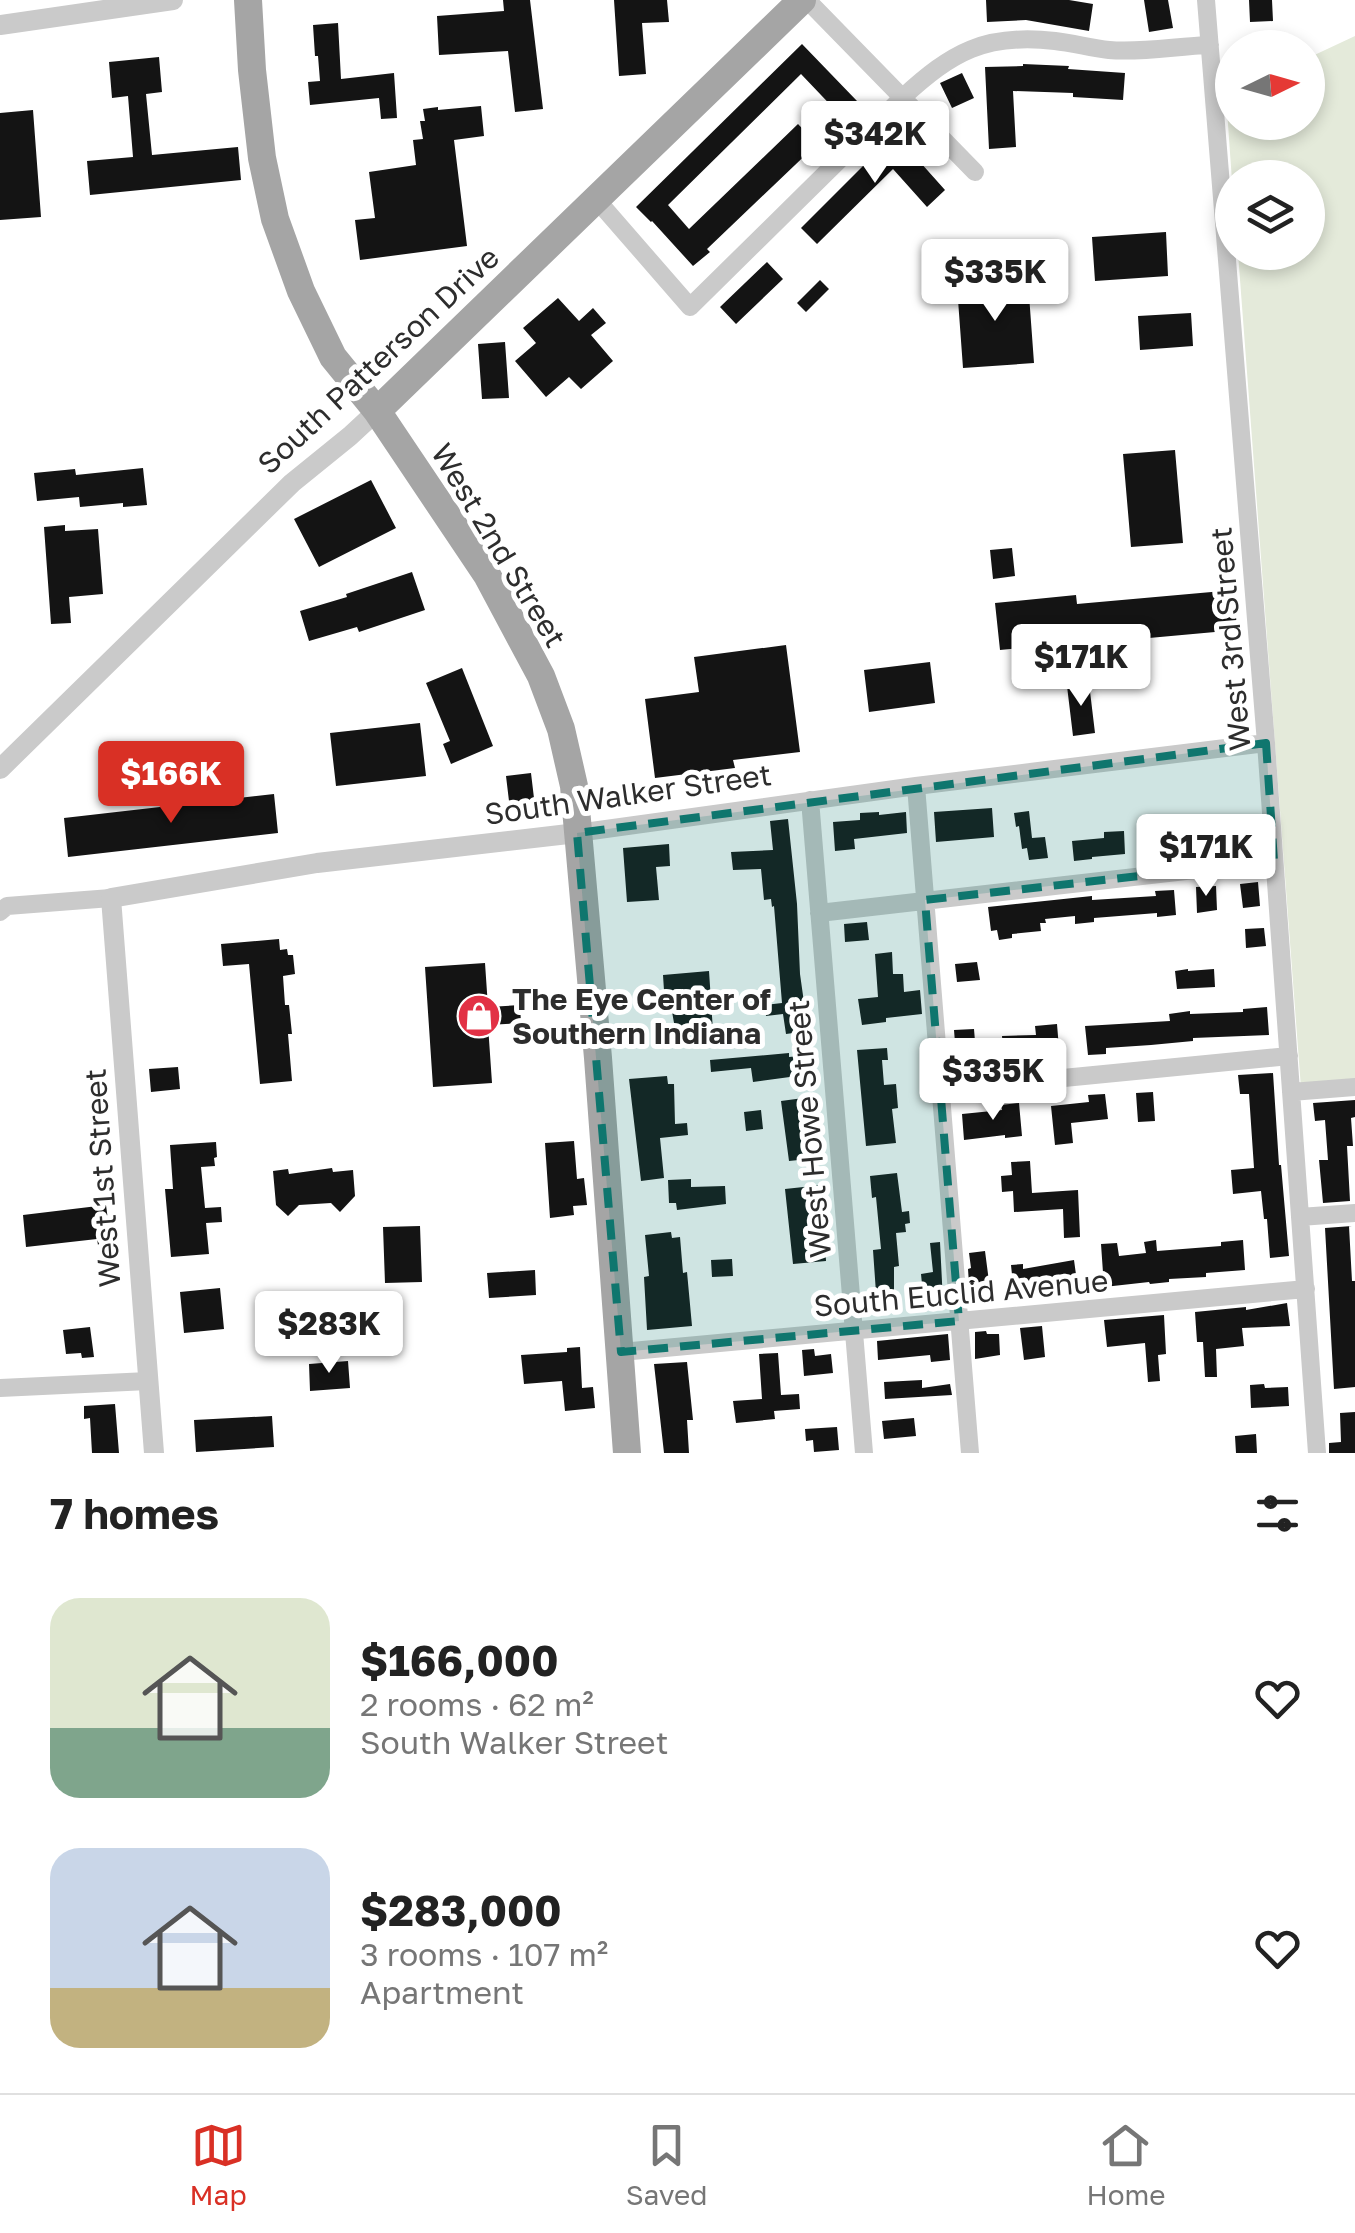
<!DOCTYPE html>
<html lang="en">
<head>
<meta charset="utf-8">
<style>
	:root { --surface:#fff; --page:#f2f2f2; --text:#222; --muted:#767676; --line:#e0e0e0; --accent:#d93025 }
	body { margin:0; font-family:"Golos Text",sans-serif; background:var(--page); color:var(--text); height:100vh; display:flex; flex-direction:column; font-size:38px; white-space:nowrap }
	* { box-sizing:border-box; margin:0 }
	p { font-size:32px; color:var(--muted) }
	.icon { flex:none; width:55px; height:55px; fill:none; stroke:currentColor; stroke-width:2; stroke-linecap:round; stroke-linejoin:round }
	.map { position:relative; height:1453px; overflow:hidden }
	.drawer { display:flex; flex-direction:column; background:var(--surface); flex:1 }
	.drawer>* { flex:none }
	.needle { width:65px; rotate:85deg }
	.buttons { position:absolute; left:1215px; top:30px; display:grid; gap:20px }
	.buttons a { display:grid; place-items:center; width:110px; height:110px; border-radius:50%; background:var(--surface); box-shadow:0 5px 15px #0003; font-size:50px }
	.price { position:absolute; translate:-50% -85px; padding:0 22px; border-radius:10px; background:#fff; color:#222; font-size:32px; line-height:65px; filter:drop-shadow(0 2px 5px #0008) }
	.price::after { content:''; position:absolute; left:50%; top:60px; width:30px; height:22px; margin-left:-15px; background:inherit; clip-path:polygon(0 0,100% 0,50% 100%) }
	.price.selected { background:var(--accent); color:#fff }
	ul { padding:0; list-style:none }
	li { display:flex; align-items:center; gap:30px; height:250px; padding:0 50px }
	li span { display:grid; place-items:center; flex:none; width:280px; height:200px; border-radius:30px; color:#555 }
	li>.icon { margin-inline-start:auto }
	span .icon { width:120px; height:120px; fill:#fffc; stroke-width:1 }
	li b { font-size:42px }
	h2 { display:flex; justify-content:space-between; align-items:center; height:120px; padding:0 50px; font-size:42px }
	.dock { display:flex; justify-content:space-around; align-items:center; height:140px; border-top:2px solid var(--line); background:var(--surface); font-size:28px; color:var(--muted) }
	.dock a { display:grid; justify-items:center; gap:5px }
	.dock .selected { color:var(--accent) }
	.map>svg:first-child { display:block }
	.green { fill:#e4eada }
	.building { fill:#141414 }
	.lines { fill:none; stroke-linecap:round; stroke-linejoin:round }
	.minor { stroke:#cacaca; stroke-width:18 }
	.tertiary { stroke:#cacaca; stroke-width:20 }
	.primary { stroke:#a5a5a5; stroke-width:28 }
	.marked { fill:#0f766e; fill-opacity:0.2; stroke:#0f766e; stroke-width:8; stroke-dasharray:20 12; stroke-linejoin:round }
	.labels { text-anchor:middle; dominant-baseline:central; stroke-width:10; stroke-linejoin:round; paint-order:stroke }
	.street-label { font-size:30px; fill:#2d2d2d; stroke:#fff }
	.poi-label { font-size:30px; font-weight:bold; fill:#2d2d2d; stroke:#fff; text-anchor:start }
</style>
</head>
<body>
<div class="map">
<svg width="1355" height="1453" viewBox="0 0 1355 1453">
	<rect width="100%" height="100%" fill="#fff"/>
	<path class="green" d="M1355 36V1084L1301 1088 1238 253 1308 252V178H1232V181L1226 96 1232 93V122H1308V58Z"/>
	<path class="building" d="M503 0H530L543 109 515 112 508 51 439 55 437 16 504 11Z
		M614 0H667L669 22 642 23 646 74 619 76Z
		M986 0H1069L1093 4 1089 31 1026 20 987 22Z
		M1144 0H1168L1173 28 1149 32Z
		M1249 0H1272L1273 21 1250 22Z
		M338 23 341 79 394 73 397 118 381 119 379 98 310 105 308 82 320 81 318 56H315L313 25Z
		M802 44 857 101 841 116 801 74 668 205 689 229 798 124 817 144 707 249 710 252 693 266 652 221 651 222 636 207Z
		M159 57 162 92 146 94 152 155 238 147 241 180 90 195 87 161 133 157 128 96 112 98 109 62Z
		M1023 64 1069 66 1068 69 1125 73 1123 100 1073 97V93L1013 91 1016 147 989 149 985 67 1023 66Z
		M962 73 974 98 952 108 940 83Z
		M481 106 484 136 454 140 467 246 360 260 355 220 375 218 369 172 416 165 413 140 423 139 420 121H425L423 109 438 107V110Z
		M33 110 41 217 0 220V113Z
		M895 134 945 190 927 207 893 169 817 244 801 228Z
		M1166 232 1168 276 1095 281 1092 237Z
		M767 262 783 279 736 324 720 307Z
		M820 280 829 289 806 312 797 303Z
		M1028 281 1034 363 963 368 957 286Z
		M558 298 579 321 593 308 606 323 591 335 613 361 581 389 569 377 546 397 515 361 536 343 523 328Z
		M1191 313 1193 346 1140 350 1138 316Z
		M505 342 509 398 482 399 478 344Z
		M1175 450 1183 543 1131 547 1123 454Z
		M143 468 147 505 123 507V503L80 507 79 497 37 501 34 473 75 469 76 475Z
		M371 480 396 528 319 567 294 519Z
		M65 525V531L98 529 103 594 69 597 71 623 51 624 44 527Z
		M1012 548 1015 576 993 579 990 550Z
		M412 572 425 610 359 632 357 627 309 641 300 611 347 597 346 594Z
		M1234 590 1237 630 1094 643V640L1050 644 1049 637 1020 640V648L1000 650 995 603 1076 595 1077 604Z
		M786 645 800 752 733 760 735 768 655 778 645 699 699 692 694 657Z
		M930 662 935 703 869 712 864 670Z
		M462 668 493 746 451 764 443 744 450 741 426 683Z
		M1089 683 1095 733 1073 736 1067 686Z
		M420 723 426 776 336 786 330 733Z
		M531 773 536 815 511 818 506 776Z
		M274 794 278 833 68 857 64 818Z
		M992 808 994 837 936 842 934 812Z
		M1029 811 1032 838 1045 837 1048 858 1029 860 1027 848 1022 849 1019 826 1016 827 1014 813Z
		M879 812V815L906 812 907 833 854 839 855 849 835 851 833 822 860 820V813Z
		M788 819 797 904 800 974 808 1031 786 1034 783 1014 766 1016 765 1005 782 1003 774 906 772 907 771 899 764 900 761 869 733 870 731 852 773 850 770 821Z
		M1245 820H1257L1258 843 1236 844 1235 828 1246 827Z
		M1210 821 1211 849 1149 854 1148 833 1191 831V822Z
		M1124 831 1125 854 1092 857V859L1074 861 1072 841 1104 838V832Z
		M669 844 670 866 656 867 659 900 627 902 623 848Z
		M1258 882 1260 906 1243 908 1240 884Z
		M1216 886 1217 910 1197 913 1196 887Z
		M1174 890 1176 915 1157 917V913L1094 918V922L1075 924V916L1045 919 1046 923H1040L1041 931 1012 934V938L999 940 997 930 991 931 988 907 1092 896V900L1156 896 1155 891Z
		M867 922 869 940 845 942 844 924Z
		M1264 928 1266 946 1246 948 1245 929Z
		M279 939 280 950 287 949 288 955H293L295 974 283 976 285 1005H289L292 1034H288L292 1081 260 1084 249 964 223 966 221 944Z
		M892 952 893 974H903L904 992 920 990 922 1014 886 1018V1022L862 1025 858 999 878 997 875 954Z
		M977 962 980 980 957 982 955 964Z
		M485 963 488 1007 520 1005 521 1023 488 1025 492 1083 433 1087 425 967Z
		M1188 969V971L1214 969 1215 987 1177 989 1175 971Z
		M709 971 713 1031 676 1034 671 1006H665L663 975Z
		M1267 1007 1269 1035 1193 1038V1041L1151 1045 1106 1048V1054L1088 1055 1085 1026 1170 1021 1169 1014 1190 1011V1014L1243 1012V1009Z
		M1057 1024 1060 1061 1038 1063V1059L1004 1060 1002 1036 1036 1035 1035 1026Z
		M974 1029 977 1066 957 1068 954 1030Z
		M887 1048 888 1060H882L884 1085 896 1084 898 1108 892 1109 896 1143 866 1146 857 1050Z
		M789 1053V1057L809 1055 812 1074 753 1082 751 1068 711 1072 710 1060Z
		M178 1067 180 1089 151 1092 149 1069Z
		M1273 1073 1279 1165H1281L1283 1188 1289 1256 1270 1258 1267 1219H1264L1261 1191 1233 1194 1231 1170 1254 1168 1249 1094H1240L1238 1075Z
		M667 1076 668 1084H674L675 1124 687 1123 688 1135 660 1138 664 1178 641 1181 629 1079Z
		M1153 1092 1155 1121 1138 1122 1136 1093Z
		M1105 1094 1108 1119 1071 1123 1073 1143 1055 1145 1051 1106 1089 1102 1088 1095Z
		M811 1097 818 1158 789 1161 781 1101Z
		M1355 1100V1117L1351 1118 1353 1146H1347L1350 1201 1323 1203 1319 1160H1328L1325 1120 1315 1121 1313 1103Z
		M1019 1103 1022 1136 1005 1138V1135L964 1140 962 1114 1002 1110 1001 1105Z
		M761 1110 763 1129 746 1131 744 1112Z
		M574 1141 577 1179 584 1178 587 1205 573 1206 574 1215 550 1218 545 1143Z
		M216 1142 217 1157 214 1158 215 1166 201 1167 205 1208 221 1207 222 1222 206 1223 209 1254 171 1257 165 1189H173L170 1145Z
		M1030 1161 1032 1193 1078 1190 1080 1237 1064 1238 1063 1209 1014 1212 1013 1191 1002 1192 1001 1176 1012 1175 1011 1162Z
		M332 1168 333 1172 353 1170 355 1196 340 1212 331 1203 299 1205 288 1216 276 1205 273 1171 288 1169 289 1174Z
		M897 1173 902 1212 909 1211 910 1223 905 1224 906 1232 896 1233 899 1266 894 1267V1305L877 1307 873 1250 881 1249 876 1197 872 1198 870 1176Z
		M691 1179V1187L725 1186 726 1204 677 1210 676 1203H669L668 1180Z
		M822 1185 826 1261 793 1264 785 1189Z
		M106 1205 111 1243 98 1245 97 1239 26 1247 23 1215Z
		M420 1226 422 1282 385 1283 383 1227Z
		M1349 1226 1352 1281H1355V1387L1334 1389 1325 1228 1352 1226Z
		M671 1232 672 1238 680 1237 683 1273 687 1272 692 1326 647 1330 644 1277 649 1276 645 1235Z
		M1156 1240 1157 1251 1221 1246V1242L1243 1240 1245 1270 1206 1273V1277L1169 1279V1282L1150 1284 1149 1282 1104 1287 1101 1244 1117 1243 1119 1256 1146 1253 1144 1242Z
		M940 1242 943 1302 924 1304 921 1274 933 1272 930 1243Z
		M985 1251 991 1297 970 1299 968 1269 971 1268 969 1253Z
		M732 1259 733 1276 712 1277 711 1260Z
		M1074 1260 1078 1289 1014 1294 1011 1265 1023 1264V1269Z
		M535 1270 536 1295 489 1298 487 1273Z
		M220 1288 224 1329 184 1333 180 1292Z
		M1287 1303 1290 1326 1242 1328 1244 1346 1216 1349 1217 1377H1205L1203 1342H1197L1195 1312 1246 1307V1310Z
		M1164 1315 1166 1354 1158 1355 1160 1381 1148 1382 1145 1343 1107 1347 1104 1320Z
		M1042 1326 1045 1357 1024 1360 1020 1328Z
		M90 1327 94 1357 82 1358 81 1353 66 1354 63 1330Z
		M986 1331 987 1334H999L1000 1355 975 1359V1332Z
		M948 1334 950 1360 931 1362 930 1355 878 1360 877 1341Z
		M580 1347 582 1388 593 1387 595 1408 565 1411 562 1381 524 1384 521 1355 567 1352V1348Z
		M814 1349 815 1356 831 1354 833 1373 804 1376 802 1350Z
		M778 1353 781 1395 799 1394 800 1409 774 1411 775 1419 736 1423 733 1401 762 1399 759 1354Z
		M348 1361 350 1388 310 1391 309 1364Z
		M687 1362 693 1420H687L689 1453H664L654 1364Z
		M922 1380V1388L950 1384 952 1395 885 1399 884 1382Z
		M1264 1384 1265 1388 1288 1387 1289 1406 1251 1408 1250 1385Z
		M115 1404 119 1453H92L90 1418 84 1419V1406Z
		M1355 1412V1453H1329V1443L1341 1442 1340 1413Z
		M272 1416 274 1447 196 1452 194 1420Z
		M914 1418 916 1436 884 1439 882 1421Z
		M837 1427 839 1450 814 1452 813 1440 806 1441 805 1429Z
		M1256 1434 1257 1453H1236L1235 1436Z"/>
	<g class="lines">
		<path class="minor" d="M807 0 975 172
			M1206 0 1266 743 1317 1453
			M596 199 690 307 902 98C952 52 985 33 1055 41 1073 43 1091 48 1109 50 1142 53 1177 46 1210 45
			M916 786 970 1453
			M810 800 864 1453
			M577 833 916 786 1266 743
			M0 912 7 906 111 898
			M819 913 1274 861
			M940 1090 1289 1056
			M1291 1092 1355 1087
			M1300 1217 1355 1213
			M621 1352 1306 1289
			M0 1388 148 1381"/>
		<path class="tertiary" d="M0 25 173 0
			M0 769 292 483 350 436 377 411
			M154 1453 111 898 317 863 577 833"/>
		<path class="primary" d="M248 0 252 70 262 158 275 219 301 291 333 357 377 411 487 575 541 676 561 729 574 786 598 1058 627 1453
			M377 411 802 0"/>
	</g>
	<path class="marked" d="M1266 743 1274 861 925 900 959 1321 621 1352 577 833Z"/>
	<defs>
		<g id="shop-disc" transform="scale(2.25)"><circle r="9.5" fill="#e23145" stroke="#fff"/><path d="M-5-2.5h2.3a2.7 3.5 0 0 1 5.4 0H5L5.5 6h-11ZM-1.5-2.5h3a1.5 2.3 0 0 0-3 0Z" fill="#fff"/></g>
	</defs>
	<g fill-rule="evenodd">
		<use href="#shop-disc" x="479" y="1016"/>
	</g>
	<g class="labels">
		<g class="street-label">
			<text transform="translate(378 360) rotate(-43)">South Patterson Drive</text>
			<text transform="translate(499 545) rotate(59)">West 2nd Street</text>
			<text transform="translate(1230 639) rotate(-95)">West 3rd Street</text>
			<text transform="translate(628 794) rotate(-8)">South Walker Street</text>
			<text transform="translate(809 1129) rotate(-95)">West Howe Street</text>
			<text transform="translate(102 1178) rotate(-94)">West 1st Street</text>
			<text transform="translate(961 1293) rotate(-5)">South Euclid Avenue</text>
		</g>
		<g class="poi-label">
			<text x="512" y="999">The Eye Center of<tspan x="512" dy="34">Southern Indiana</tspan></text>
		</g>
	</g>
</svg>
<div class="buttons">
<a><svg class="needle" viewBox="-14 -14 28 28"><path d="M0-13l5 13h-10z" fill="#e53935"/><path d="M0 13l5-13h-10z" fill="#767676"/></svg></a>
<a><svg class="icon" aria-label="layers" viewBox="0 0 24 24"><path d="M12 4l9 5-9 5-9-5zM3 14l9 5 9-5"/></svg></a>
</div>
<b class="price" style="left:875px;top:186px">$342K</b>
<b class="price" style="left:995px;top:324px">$335K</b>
<b class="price" style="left:1081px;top:709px">$171K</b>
<b class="price selected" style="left:171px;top:826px">$166K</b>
<b class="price" style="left:1206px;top:899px">$171K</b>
<b class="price" style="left:993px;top:1123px">$335K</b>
<b class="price" style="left:329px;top:1376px">$283K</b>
</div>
<section class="drawer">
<h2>7 homes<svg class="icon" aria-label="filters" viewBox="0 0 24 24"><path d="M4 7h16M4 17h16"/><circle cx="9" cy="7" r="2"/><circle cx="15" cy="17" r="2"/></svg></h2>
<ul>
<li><span style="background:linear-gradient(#dfe7d0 65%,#7fa58c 0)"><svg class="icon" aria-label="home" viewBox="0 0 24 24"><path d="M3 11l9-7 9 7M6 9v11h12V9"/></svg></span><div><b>$166,000</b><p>2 rooms · 62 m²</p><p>South Walker Street</p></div><svg class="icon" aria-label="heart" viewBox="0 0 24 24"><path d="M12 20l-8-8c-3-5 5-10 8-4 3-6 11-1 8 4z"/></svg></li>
<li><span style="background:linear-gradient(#c9d6e8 70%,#c2b280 0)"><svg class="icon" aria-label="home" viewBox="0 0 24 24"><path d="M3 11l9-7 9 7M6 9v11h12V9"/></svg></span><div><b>$283,000</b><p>3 rooms · 107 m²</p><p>Apartment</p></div><svg class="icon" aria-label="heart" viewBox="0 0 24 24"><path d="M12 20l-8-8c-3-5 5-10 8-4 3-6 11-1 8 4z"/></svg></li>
</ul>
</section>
<nav class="dock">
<a class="selected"><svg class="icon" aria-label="map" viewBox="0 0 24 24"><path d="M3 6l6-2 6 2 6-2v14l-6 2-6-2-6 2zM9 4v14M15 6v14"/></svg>Map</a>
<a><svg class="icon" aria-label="saved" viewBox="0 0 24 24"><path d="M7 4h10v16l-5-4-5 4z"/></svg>Saved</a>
<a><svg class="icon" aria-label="home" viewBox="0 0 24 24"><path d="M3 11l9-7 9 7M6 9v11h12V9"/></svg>Home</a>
</nav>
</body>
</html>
